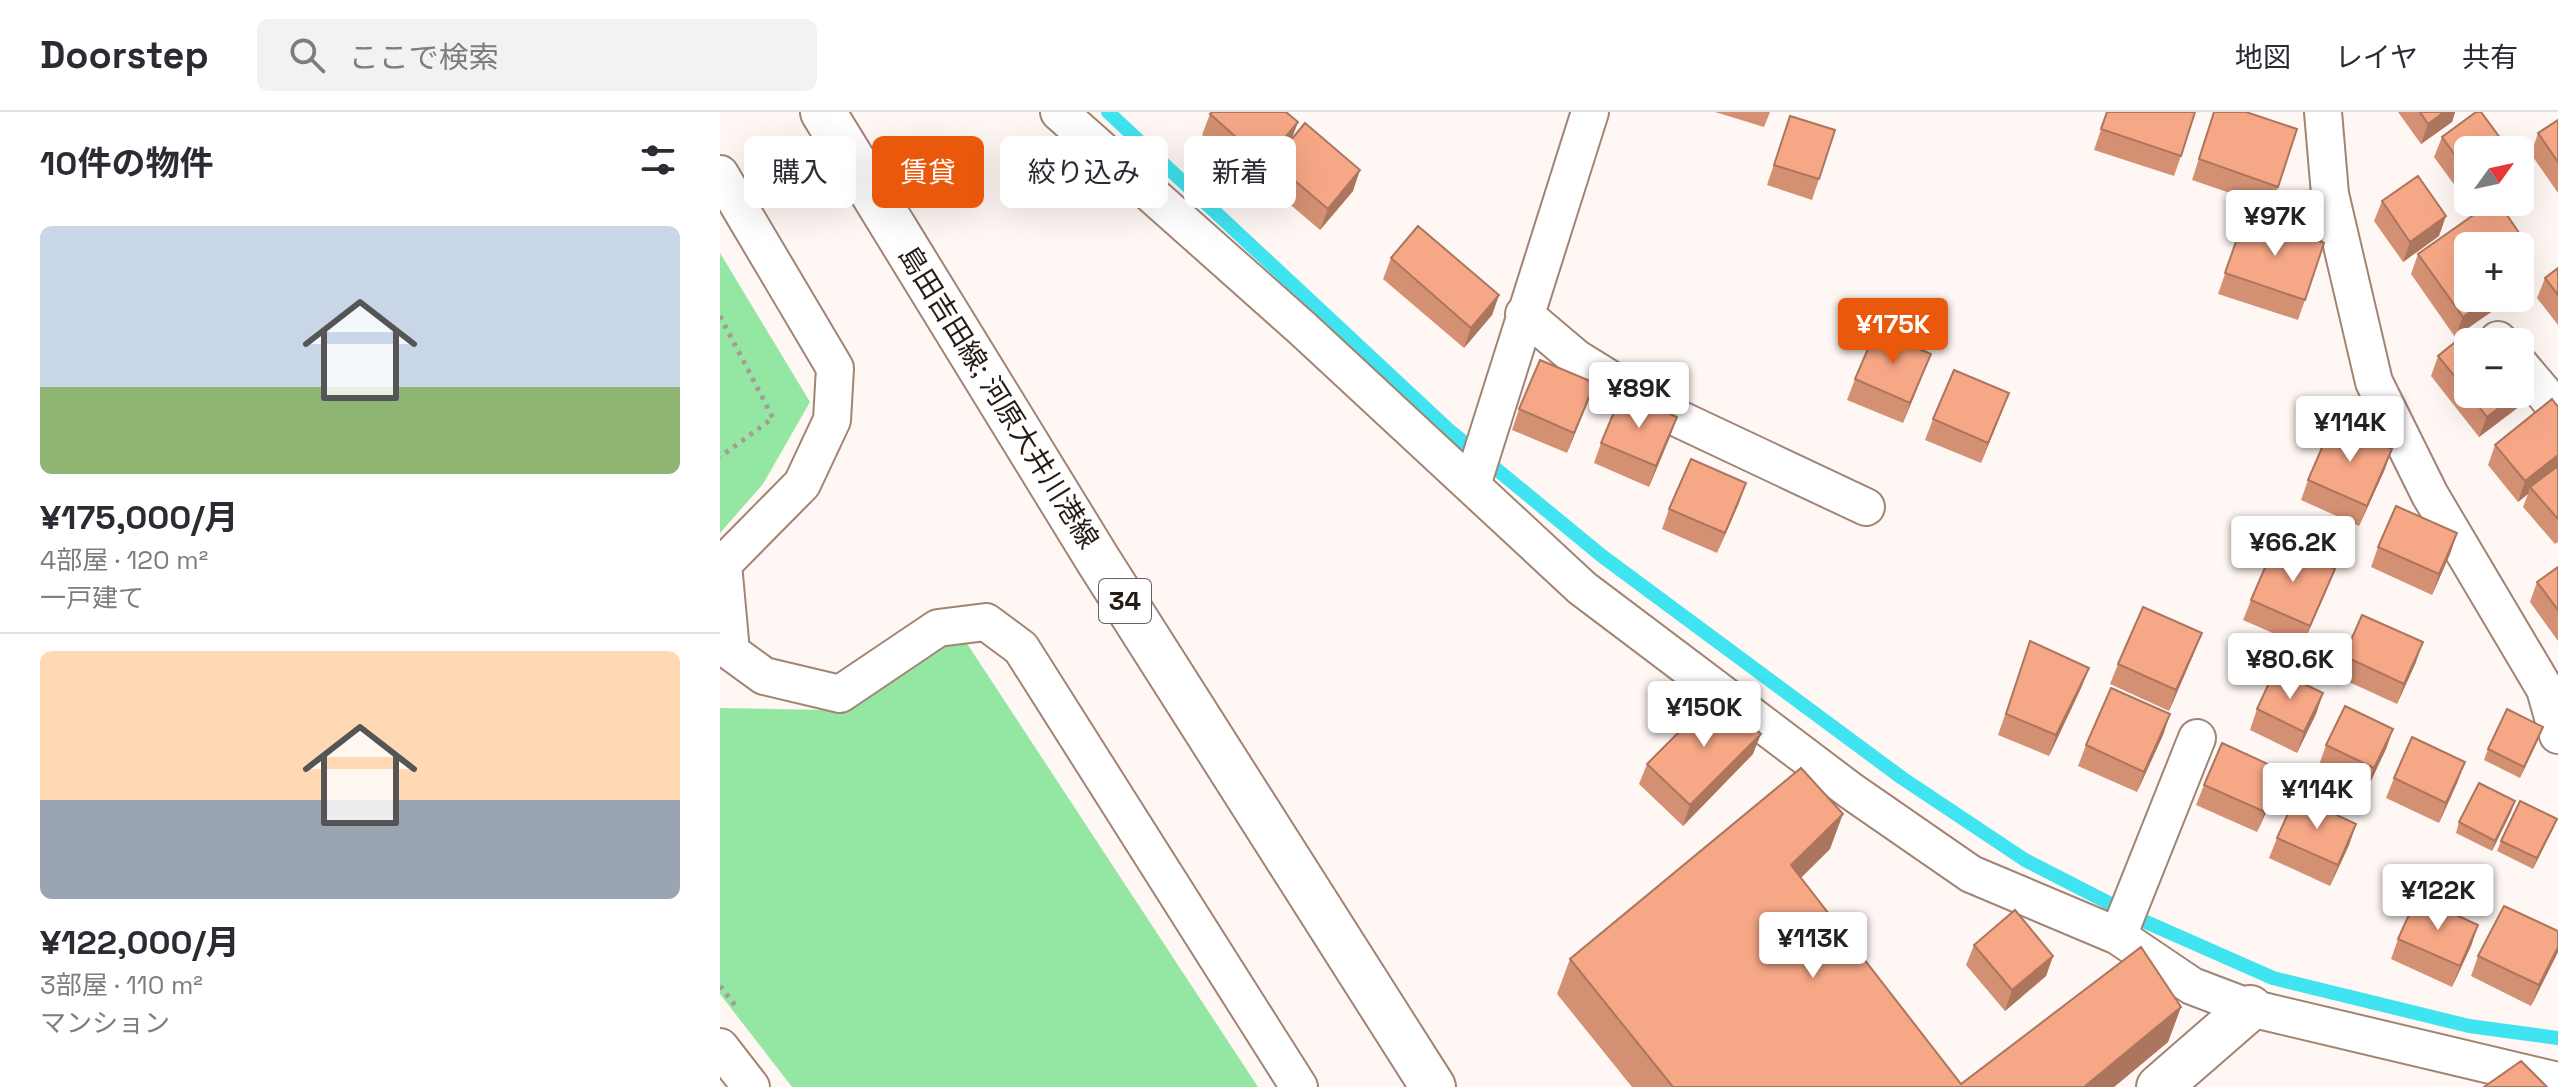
<!DOCTYPE html>
<html lang="ja">
<head>
<meta charset="utf-8">
<style>
	:root { --surface:#fff; --page:#f2f2f3; --text:#2b2b33; --muted:#7c7c81; --line:#e1e1e2; --accent:#ea580c }
	body { margin:0; font-family:"Space Grotesk","Noto Sans JP",sans-serif; background:var(--page); color:var(--text); height:100vh; display:flex; flex-direction:column; font-size:30px; white-space:nowrap }
	* { box-sizing:border-box; margin:0 }
	p { font-size:26px; color:var(--muted) }
	.icon { flex:none; width:44px; height:44px; fill:none; stroke:currentColor; stroke-width:2; stroke-linecap:round; stroke-linejoin:round }
	.map { position:relative; flex:1; overflow:hidden }
	.details { display:flex; flex-direction:column; background:var(--surface); width:720px }
	.details>* { flex:none }
	.guide { position:absolute; left:24px; top:24px; width:760px; height:72px; display:flex; gap:16px }
	.needle { width:52px; rotate:57deg }
	.controls { position:absolute; left:1734px; top:24px; display:grid; gap:16px }
	.controls a { display:grid; place-items:center; width:80px; height:80px; border-radius:12px; background:var(--surface); box-shadow:0 8px 32px #0002; font-size:40px }
	.price { position:absolute; translate:-50% -68px; padding:0 18px; border-radius:8px; background:#fff; color:#222; font-size:26px; line-height:52px; filter:drop-shadow(0 2px 4px #0008) }
	.price::after { content:''; position:absolute; left:50%; top:48px; width:24px; height:18px; margin-left:-12px; background:inherit; clip-path:polygon(0 0,100% 0,50% 100%) }
	.price.active { background:var(--accent); color:#fff }
	ul { padding:0; list-style:none }
	li { display:grid; align-content:center; gap:16px; height:424px; padding:0 40px }
	li+li { border-top:2px solid var(--line) }
	li span { display:grid; place-items:center; height:248px; border-radius:12px; color:#555 }
	li>.icon { margin-inline-start:auto }
	span .icon { width:144px; height:144px; fill:#fffc; stroke-width:1 }
	li b { font-size:34px }
	h2 { display:flex; justify-content:space-between; align-items:center; height:96px; padding:0 40px; font-size:34px }
	.pill { padding:0 28px; border-radius:12px; background:var(--surface); box-shadow:0 8px 32px #0002; font-size:28px; line-height:72px }
	.pill.active { background:var(--accent); color:#fff }
	header { display:flex; align-items:center; gap:48px; box-sizing:border-box; height:112px; padding:0 40px; background:var(--surface); border-bottom:2px solid var(--line) }
	header strong { font-size:38px }
	nav { display:flex; gap:44px; margin-inline-start:auto; font-size:28px }
	.search { width:560px; height:72px; background:var(--page); display:flex; align-items:center; gap:20px; box-sizing:border-box; padding:0 28px; border-radius:12px; color:var(--muted); font-size:30px }
	main { display:flex; flex:1; min-height:0 }
	.map>svg:first-child { display:block }
	.green { fill:#94e7a2 }
	.lines { fill:none; stroke-linecap:round; stroke-linejoin:round }
	.stream { stroke:#40e3f0; stroke-width:14 }
	.minor-casing { stroke:#a28473; stroke-width:40 }
	.tertiary-casing { stroke:#a28473; stroke-width:48 }
	.primary-casing { stroke:#a28473; stroke-width:48 }
	.path { stroke:#a59c97; stroke-width:5; stroke-dasharray:4 6; stroke-linecap:butt }
	.minor { stroke:#fff; stroke-width:36 }
	.tertiary { stroke:#fff; stroke-width:44 }
	.primary { stroke:#fff; stroke-width:44 }
	.wall { fill:#d49073 }
	.shaded-wall { fill:#ac755e }
	.building { fill:#f6a786; stroke:#ac755e; stroke-width:2 }
	.labels { text-anchor:middle; dominant-baseline:central; stroke-width:6; stroke-linejoin:round; paint-order:stroke }
	.shield { fill:#fff; stroke:#68605b; stroke-width:2 }
	.shield-label { font-size:26px; font-weight:bold; fill:#271c15 }
	.street-label { font-size:28px; fill:#271c15; stroke:#fff }
</style>
</head>
<body>
<header>
<strong>Doorstep</strong>
<div class="search"><svg class="icon" aria-label="search" viewBox="0 0 24 24"><circle cx="10" cy="10" r="6"/><path d="M15 15l6 6"/></svg>ここで検索</div>
<nav><a>地図</a><a>レイヤ</a><a>共有</a></nav>
</header>
<main>
<section class="details">
<h2>10件の物件<svg class="icon" aria-label="filters" viewBox="0 0 24 24"><path d="M4 7h16M4 17h16"/><circle cx="9" cy="7" r="2"/><circle cx="15" cy="17" r="2"/></svg></h2>
<ul>
<li><span style="background:linear-gradient(#c9d6e8 65%,#8fb573 0)"><svg class="icon" aria-label="home" viewBox="0 0 24 24"><path d="M3 11l9-7 9 7M6 9v11h12V9"/></svg></span><div><b>¥175,000/月</b><p>4部屋 · 120 m²</p><p>一戸建て</p></div></li>
<li><span style="background:linear-gradient(#ffd9b3 60%,#9aa5b1 0)"><svg class="icon" aria-label="home" viewBox="0 0 24 24"><path d="M3 11l9-7 9 7M6 9v11h12V9"/></svg></span><div><b>¥122,000/月</b><p>3部屋 · 110 m²</p><p>マンション</p></div></li>
</ul>
</section>
<div class="map">
<svg width="1838" height="975" viewBox="0 0 1838 975">
	<rect width="100%" height="100%" fill="#fef7f3"/>
	<path class="green" d="M0 141 90 290 43 372 0 421Z
		M242 524 538 975H72L0 882V596L111 598Z"/>
	<g class="lines">
		<path class="stream" d="M388 0 730 319 882 444 1182 666 1305 748 1426 810 1553 866 1749 914 1838 926"/>
		<g class="minor-casing">
			<path id="minor" d="M339 0 583 217 862 476 1131 679 1251 762 1398 824 1472 874 1530 896 1838 969
				M1603 0 1610 82 1654 270 1710 383 1825 577 1838 623
				M0 62 115 256 112 308 82 372 3 452 11 540 44 564 120 582 218 516 266 510 301 536 579 975
				M804 202 856 246 940 298 1146 395
				M1778 228 1780 230
				M1800 253 1838 298
				M752 373 870 0
				M1398 824 1477 626
				M0 935 31 975"/>
		</g>
		<g class="tertiary-casing">
			<path id="tertiary" d="M1439 975 1530 896"/>
		</g>
		<g class="primary-casing">
			<path id="primary" d="M103 0 378 448 713 975"/>
		</g>
		<path class="path" d="M0 204 53 306 0 345
			M0 874 18 897"/>
		<use href="#minor" class="minor"/>
		<use href="#tertiary" class="tertiary"/>
		<use href="#primary" class="primary"/>
	</g>
	<path class="wall" d="M995 0H1050L1044 15Z
		M1387 0 1461 44 1454 64 1374 38Z
		M1494 0 1558 75 1551 95 1472 68Z
		M1678 0H1735L1732 10 1701 32Z
		M490 2 578 10 571 28 633 79 600 118 545 71 552 53 537 70 482 23Z
		M1070 4 1099 67 1092 88 1047 73Z
		M1838 8V81L1811 42 1818 21Z
		M1722 25 1748 38V90H1770L1755 101 1714 45Z
		M1662 89 1719 124 1683 150 1654 109Z
		M1525 104 1585 188 1578 208 1498 182Z
		M1748 134 1787 189 1735 225 1691 162 1698 142Z
		M671 146 779 183 772 203 744 236 663 167Z
		M1838 156V213L1817 186 1825 166Z
		M1748 230 1807 274 1800 294 1759 325 1711 264 1718 244Z
		M1203 262 1183 311 1127 288 1135 267Z
		M1289 281 1261 351 1205 328 1213 307Z
		M867 292 847 341 792 318 799 297Z
		M1838 295V430L1835 432 1803 395 1808 382 1798 390 1768 353 1775 333Z
		M957 305 929 375 874 351 881 331Z
		M1665 357 1639 414 1581 388 1588 368Z
		M1019 391 997 441 942 417 949 397Z
		M1737 421 1730 442 1712 483 1651 455 1658 435Z
		M1838 455V529L1810 490 1817 470Z
		M1607 477 1582 534 1523 508 1531 488Z
		M1474 541 1449 599 1390 572 1398 552Z
		M1624 544 1696 550 1677 592 1616 564Z
		M1303 550 1369 556 1361 576 1329 644 1278 623Z
		M1603 581 1596 602 1577 641 1530 618 1537 597Z
		M1450 602 1443 623 1417 680 1358 654 1366 633Z
		M1823 615 1800 666 1764 648 1768 637Z
		M1673 617 1666 637 1647 677 1599 653 1606 633Z
		M1033 642 963 714 919 672 927 652Z
		M1745 650 1737 671 1719 711 1666 686 1674 666Z
		M1563 659 1556 679 1537 720 1476 693 1484 673Z
		M1791 700 1772 739 1736 721 1739 710Z
		M1837 707 1813 757 1777 739 1781 729Z
		M1636 712 1629 733 1610 774 1549 746 1557 726Z
		M1110 737 1081 766 1241 972 1461 895 1448 930 1394 975H912L837 882 850 847Z
		M1758 813 1751 834 1732 875 1671 847 1678 827Z
		M1254 833 1333 844 1326 864 1285 899 1246 853Z
		M1838 840 1811 894 1751 864 1758 844Z"/>
	<path class="shaded-wall" d="M1724 0H1735L1732 10 1701 32 1708 12Z
		M578 10 570 31 553 50 537 70 544 50Z
		M640 58 633 79 600 118 608 97Z
		M1759 90H1770L1755 101Z
		M1726 104 1719 124 1683 150 1690 130Z
		M1806 131 1800 148V135Z
		M779 183 772 203 744 236 751 216Z
		M1770 186H1788L1787 189 1735 225 1743 205Z
		M1211 242 1203 262 1183 311 1190 291Z
		M875 271 867 292 847 341 854 321Z
		M1807 274 1800 294 1759 325 1767 305 1797 282H1800V279Z
		M1289 281 1281 302 1261 351 1268 331Z
		M957 305 950 325 929 375 936 354Z
		M1672 337 1665 357 1639 414 1647 394Z
		M1838 343V357L1810 375 1808 382 1798 390 1805 369Z
		M1026 371 1019 391 997 441 1005 421Z
		M1737 421 1730 442 1712 483 1719 462Z
		M1615 457 1607 477 1582 534 1590 514Z
		M1482 521 1474 541 1449 599 1456 578Z
		M1703 530 1696 550 1677 592 1684 572Z
		M1369 556 1361 576 1329 644 1336 623Z
		M1603 581 1596 602 1577 641 1584 620Z
		M1450 602 1443 623 1417 680 1424 660Z
		M1823 615 1819 626 1800 666 1804 655Z
		M1673 617 1666 637 1647 677 1654 656Z
		M1041 622 1033 642 963 714 970 693Z
		M1745 650 1737 671 1719 711 1726 691Z
		M1563 659 1556 679 1537 720 1545 700Z
		M1795 689 1791 700 1772 739 1775 729Z
		M1123 702 1110 737 1058 788 1071 753Z
		M1837 707 1833 717 1813 757 1817 746Z
		M1636 712 1629 733 1610 774 1618 753Z
		M1758 813 1751 834 1732 875 1740 854Z
		M1838 835V840L1811 894 1819 873Z
		M1333 844 1326 864 1285 899 1292 878Z
		M1461 895 1448 930 1394 975H1364Z"/>
	<path class="building" d="M492 0H566L578 10 544 50 490 2Z
		M1387 0H1475L1461 44 1381 17Z
		M1494 0H1526L1577 17 1558 75 1479 47Z
		M1700 0H1724L1708 12Z
		M1756 0H1761L1789 38H1748V61L1722 25Z
		M1070 4 1115 18 1099 67 1054 53Z
		M1838 8V50L1818 21Z
		M585 11 640 58 608 97 553 50Z
		M1698 64 1726 104 1690 130 1662 89Z
		M1772 90H1778L1806 131 1800 135V134H1748V186H1770L1743 205 1698 142Z
		M1525 104 1604 131 1585 188 1505 161Z
		M698 114 779 183 751 216 671 146Z
		M1838 156V183L1825 166Z
		M1156 218 1211 242 1190 291 1135 267Z
		M1749 219 1758 230H1748V281L1718 244Z
		M820 248 875 271 854 321 799 297Z
		M1234 258 1289 281 1268 331 1213 307Z
		M1800 265 1807 274 1800 279Z
		M902 281 957 305 936 354 881 331Z
		M1749 282H1797L1767 305Z
		M1832 287 1838 295V343L1805 369 1775 333Z
		M1613 310 1672 337 1647 394 1588 368Z
		M971 347 1026 371 1005 421 949 397Z
		M1838 354V407L1810 375Z
		M1676 394 1737 421 1719 462 1658 435Z
		M1556 430 1615 457 1590 514 1531 488Z
		M1838 455V498L1817 470Z
		M1423 495 1482 521 1456 578 1398 552Z
		M1642 503 1703 530 1684 572 1624 544Z
		M1310 529 1369 556 1336 623 1286 602Z
		M1555 558 1603 581 1584 620 1537 597Z
		M1391 576 1450 602 1424 660 1366 633Z
		M997 582 1041 622 970 693 927 652Z
		M1625 594 1673 617 1654 656 1606 633Z
		M1787 597 1823 615 1804 655 1768 637Z
		M1692 625 1745 650 1726 691 1674 666Z
		M1502 631 1563 659 1545 700 1484 673Z
		M1081 656 1123 702 1071 753 1241 972 1421 835 1461 895 1364 975H953L850 847Z
		M1759 671 1795 689 1775 729 1739 710Z
		M1576 684 1636 712 1618 753 1557 726Z
		M1800 689 1837 707 1817 746 1781 729Z
		M1697 785 1758 813 1740 854 1678 827Z
		M1784 794 1838 819V835L1819 873 1758 844Z
		M1295 798 1333 844 1292 878 1254 833Z
		M1801 949 1827 975H1764Z"/>
	<g class="labels">
		<rect class="shield" x="379" y="467" width="52" height="44" rx="6"/>
		<g class="shield-label">
			<text x="405" y="489">34</text>
		</g>
		<g class="street-label">
			<text transform="translate(279 285) rotate(58)">島田吉田線; 河原大井川港線</text>
		</g>
	</g>
</svg>
<div class="controls">
<a><svg class="needle" viewBox="-14 -14 28 28"><path d="M0-13l5 13h-10z" fill="#e53935"/><path d="M0 13l5-13h-10z" fill="#7c7c81"/></svg></a>
<a>+</a>
<a>−</a>
</div>
<b class="price" style="left:1555px;top:146px">¥97K</b>
<b class="price active" style="left:1173px;top:254px">¥175K</b>
<b class="price" style="left:919px;top:318px">¥89K</b>
<b class="price" style="left:1630px;top:352px">¥114K</b>
<b class="price" style="left:1573px;top:472px">¥66.2K</b>
<b class="price" style="left:1570px;top:589px">¥80.6K</b>
<b class="price" style="left:984px;top:637px">¥150K</b>
<b class="price" style="left:1597px;top:719px">¥114K</b>
<b class="price" style="left:1718px;top:820px">¥122K</b>
<b class="price" style="left:1093px;top:868px">¥113K</b>
<div class="guide">
<a class="pill">購入</a>
<a class="pill active">賃貸</a>
<a class="pill">絞り込み</a>
<a class="pill">新着</a>
</div>
</div>
</main>
</body>
</html>
